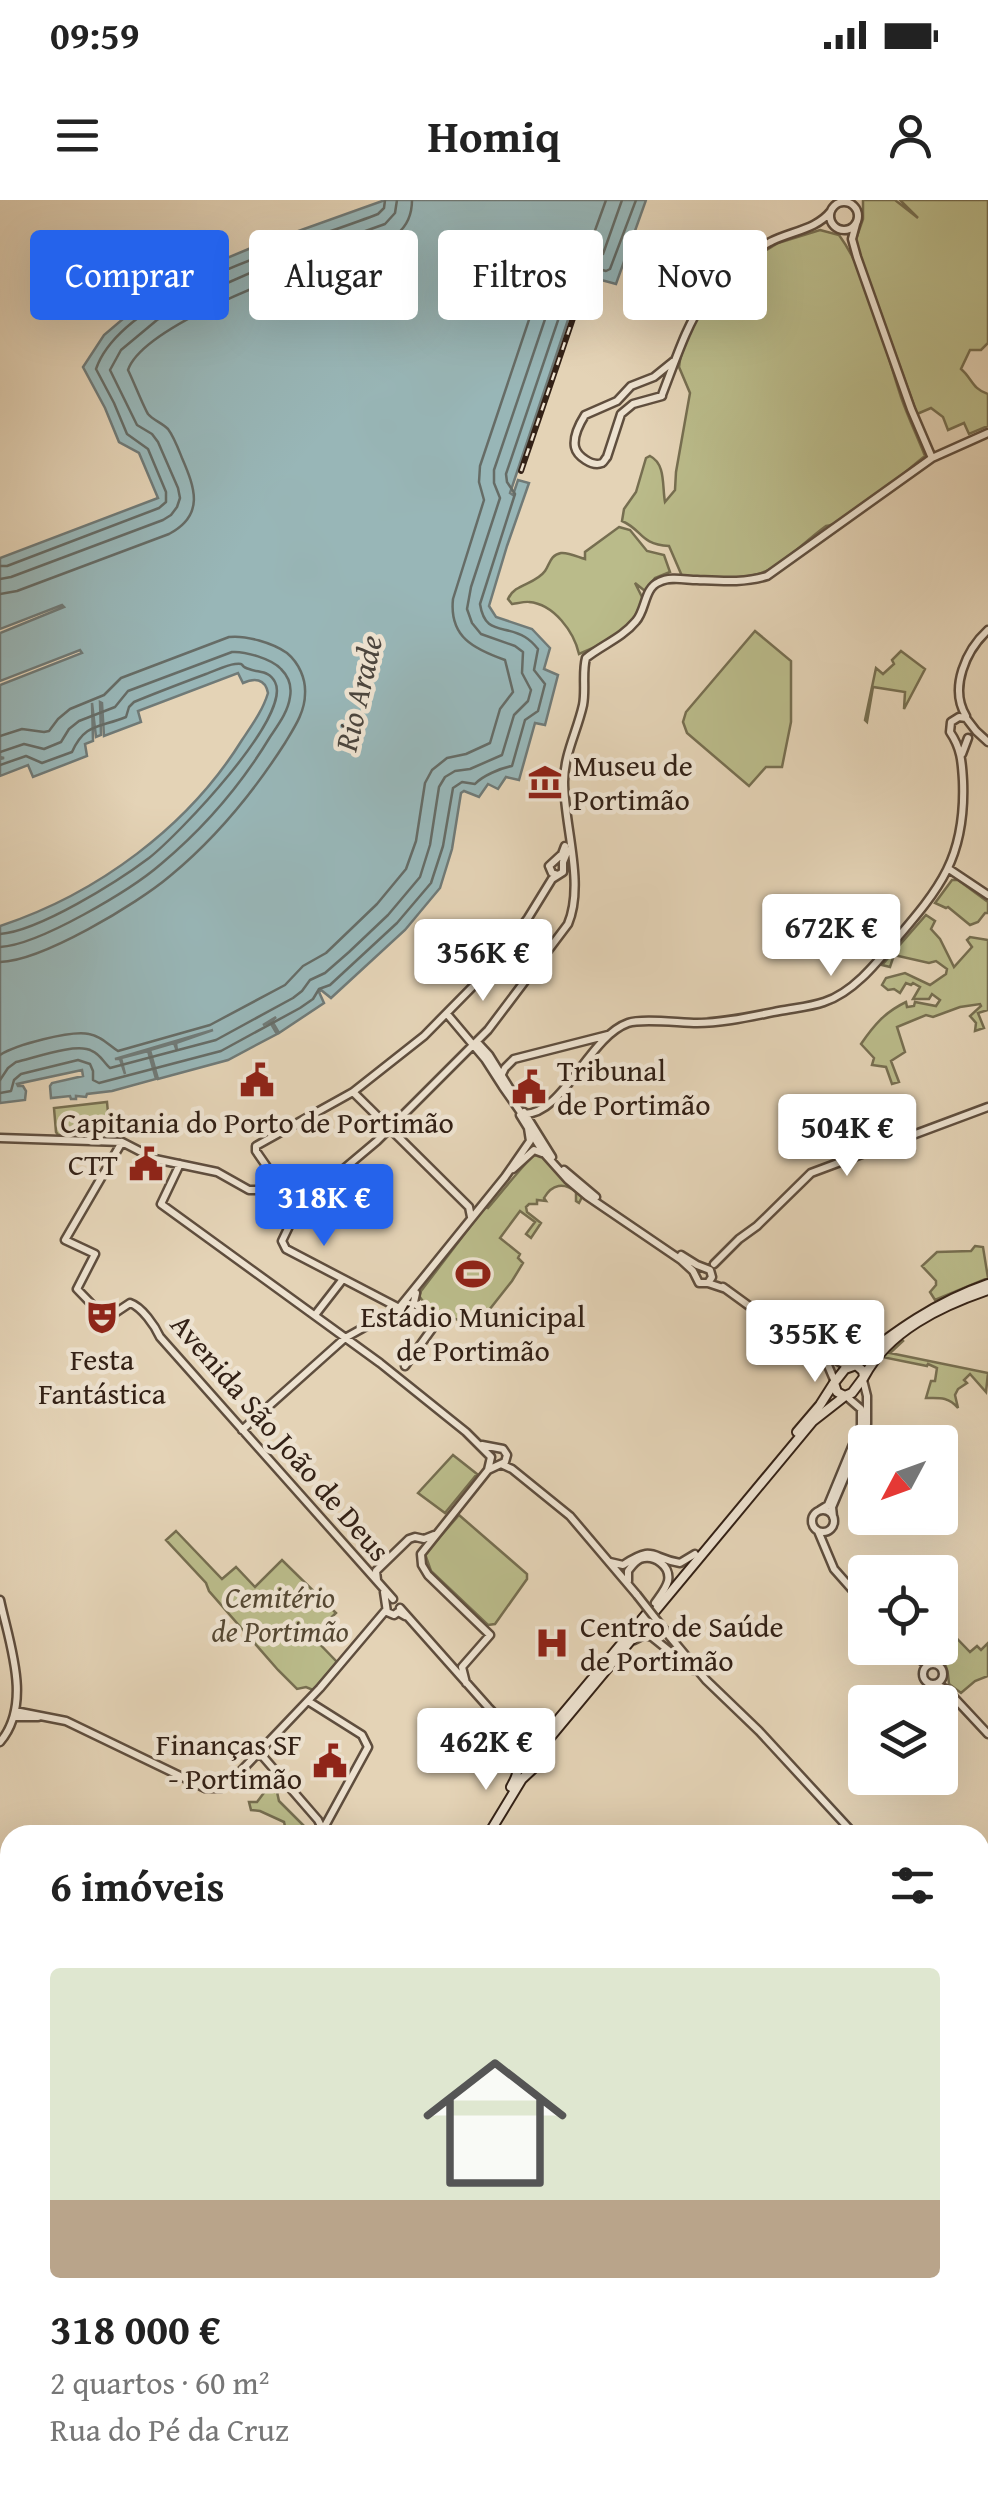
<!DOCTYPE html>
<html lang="pt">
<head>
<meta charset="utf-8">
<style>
	:root { --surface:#fff; --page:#f6f6f6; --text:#222; --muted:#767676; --line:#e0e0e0; --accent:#2563eb }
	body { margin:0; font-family:"Gentium Book Plus",serif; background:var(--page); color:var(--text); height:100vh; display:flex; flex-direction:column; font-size:38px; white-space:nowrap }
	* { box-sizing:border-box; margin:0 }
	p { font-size:32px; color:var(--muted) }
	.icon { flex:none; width:55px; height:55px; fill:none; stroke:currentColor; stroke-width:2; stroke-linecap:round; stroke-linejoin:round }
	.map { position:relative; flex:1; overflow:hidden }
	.panel { position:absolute; left:0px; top:1625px; width:990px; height:672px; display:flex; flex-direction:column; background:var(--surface); border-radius:30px 30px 0 0; box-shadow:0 10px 40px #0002 }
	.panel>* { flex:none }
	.top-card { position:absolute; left:30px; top:30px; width:930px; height:90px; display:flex; gap:20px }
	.needle { width:65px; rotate:229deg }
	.buttons { position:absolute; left:848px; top:1225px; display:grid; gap:20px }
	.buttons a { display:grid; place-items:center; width:110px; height:110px; border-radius:10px; background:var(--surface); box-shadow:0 10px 40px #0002; font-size:50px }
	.price { position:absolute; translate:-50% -85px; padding:0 22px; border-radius:10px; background:#fff; color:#222; font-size:32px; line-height:65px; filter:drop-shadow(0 2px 5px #0008) }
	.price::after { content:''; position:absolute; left:50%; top:60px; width:30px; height:22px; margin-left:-15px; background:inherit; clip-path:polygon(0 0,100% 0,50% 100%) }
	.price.on { background:var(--accent); color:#fff }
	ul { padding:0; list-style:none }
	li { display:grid; align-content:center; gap:20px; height:530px; padding:0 50px }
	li+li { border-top:2px solid var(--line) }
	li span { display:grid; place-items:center; height:310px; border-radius:10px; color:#555 }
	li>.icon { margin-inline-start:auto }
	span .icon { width:180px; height:180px; fill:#fffc; stroke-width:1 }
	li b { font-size:42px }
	h2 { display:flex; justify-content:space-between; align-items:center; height:120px; padding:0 50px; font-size:42px }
	.pill { padding:0 35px; border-radius:10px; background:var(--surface); box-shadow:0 10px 40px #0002; font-size:35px; line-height:90px }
	.pill.on { background:var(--accent); color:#fff }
	.status { display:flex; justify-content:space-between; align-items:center; height:70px; padding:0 50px; background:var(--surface); direction:ltr }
	.status svg { height:28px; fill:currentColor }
	header { display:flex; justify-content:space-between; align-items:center; height:130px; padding:0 50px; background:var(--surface); font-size:45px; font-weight:600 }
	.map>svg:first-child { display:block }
	.green { fill:#babb8a; stroke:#766e50; stroke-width:2.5 }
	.water { fill:#98b6b7; stroke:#707a77; stroke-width:2.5 }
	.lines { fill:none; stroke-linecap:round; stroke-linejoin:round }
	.shore { stroke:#666c66; stroke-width:2.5 }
	.tertiary-casing { stroke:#5f4e3e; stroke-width:11 }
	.secondary-casing { stroke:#332116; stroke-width:12 }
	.tertiary { stroke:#ede2d0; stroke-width:6 }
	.secondary { stroke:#ede2d0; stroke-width:8 }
	.rail-casing { stroke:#332116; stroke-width:6 }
	.rail { stroke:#ede2d0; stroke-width:2.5; stroke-dasharray:8; stroke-linecap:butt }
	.tertiary-bridge-casing { stroke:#5f4e3e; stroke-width:11; stroke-linecap:butt }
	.tertiary-bridge { stroke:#ede2d0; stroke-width:6 }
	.labels { text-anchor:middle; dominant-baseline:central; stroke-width:9; stroke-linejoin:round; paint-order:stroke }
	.poi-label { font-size:30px; fill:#332116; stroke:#ede2d0; text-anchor:start }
	.street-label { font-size:30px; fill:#332116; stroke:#ede2d0 }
	.park-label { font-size:30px; font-style:italic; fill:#554833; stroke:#ede2d0 }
	.water-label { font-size:32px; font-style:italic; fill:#4c463e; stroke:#ede2d0 }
</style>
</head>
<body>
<div class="status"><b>09:59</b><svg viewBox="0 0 49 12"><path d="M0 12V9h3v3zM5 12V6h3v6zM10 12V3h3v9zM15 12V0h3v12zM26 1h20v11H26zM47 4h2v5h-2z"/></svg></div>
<header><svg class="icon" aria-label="menu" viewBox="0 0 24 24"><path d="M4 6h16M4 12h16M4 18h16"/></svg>Homiq<svg class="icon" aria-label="person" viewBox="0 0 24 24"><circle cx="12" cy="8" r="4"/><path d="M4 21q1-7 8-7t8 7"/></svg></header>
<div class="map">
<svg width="988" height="2296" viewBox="0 0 988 2296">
	<rect width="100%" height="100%" fill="#e4d3b6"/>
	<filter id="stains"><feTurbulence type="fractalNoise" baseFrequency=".002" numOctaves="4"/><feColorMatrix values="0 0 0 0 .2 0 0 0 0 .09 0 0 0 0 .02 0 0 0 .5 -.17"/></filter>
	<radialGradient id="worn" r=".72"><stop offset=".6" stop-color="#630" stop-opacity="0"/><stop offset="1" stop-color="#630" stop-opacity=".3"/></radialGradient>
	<path class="green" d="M863 0H895L918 18 900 0H988V143L981 150H970L961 169C972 178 972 189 988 194V226L969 234 964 223 948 230 943 217 931 208 917 214 855 42 863 19Z
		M820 30 839 35C870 77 884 147 901 197 908 217 917 236 925 256 904 272 850 323 826 326 809 338 794 354 776 366 750 383 711 377 682 376L669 346C639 344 643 330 622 321L624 309 636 292 646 258 650 256C666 264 662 286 665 302L675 290 676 272 690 193 679 167 680 160 685 141 698 116 708 99 740 66 778 43Z
		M619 327 630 330 647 351 664 355 670 372 655 378 645 391 635 383 643 399 632 423 609 441 579 454C574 432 554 404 529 402 527 401 514 404 512 404L508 399C515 383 535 385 545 371 550 364 550 355 561 353 568 352 578 357 585 359V352Z
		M755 431 791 461V522L782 567H766L749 586 687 533 683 522 686 512Z
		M901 451 925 469 904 509 905 492 873 487 867 522 865 520 876 468 883 474 894 464 892 460Z
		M952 680H958L988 702V713H985L978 722 970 725 948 707 946 708 935 703Z
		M926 715 935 721 931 729 940 739 954 767 972 747 967 740 970 737 988 740V810L978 813 984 828 975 831 976 823 970 816 981 806 980 804 960 807 933 817 926 815 897 827 905 852 891 861 899 882 892 884 886 867 872 865 874 858 861 844C874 825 885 812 906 802L907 807 914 806 915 802 936 806 940 800 932 794 929 799H913L920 787 913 783 911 785 906 783 900 793 894 789 888 790 882 785 886 778 905 773 930 785 946 774 947 769 936 761 929 763 894 755 890 767 882 765Z
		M107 902 110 935H58L56 932 54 908Z
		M533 953 544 956 583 995 579 1003 576 1001V992C564 982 552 984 544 998L546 1001 537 1000V1004H529L526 1007 527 1012 541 1023 531 1038 526 1034 535 1022 520 1011 500 1038 520 1054 518 1058 523 1063 512 1081 478 1124C455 1119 432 1117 419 1096L421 1091 485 1007 488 1008C502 992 514 976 529 960L527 957Z
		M975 1046 983 1047 988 1078 935 1100 930 1092 936 1085V1081L922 1066 937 1052 971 1051Z
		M901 1139 903 1141 890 1153 988 1173 986 1192 970 1174 964 1180 967 1183 958 1189 955 1195 958 1208C948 1196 938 1198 926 1198L931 1181H935L937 1168 928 1164 927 1166 882 1157 887 1149Z
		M453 1255 477 1274 445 1313 418 1293Z
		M459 1315 527 1374V1379L495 1424 488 1425 431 1371 425 1354Z
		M176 1331 222 1379 236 1367 255 1387 282 1360 336 1413 312 1436 337 1462 313 1490 306 1487 297 1489 278 1470 209 1391 206 1383 166 1340Z
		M940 1421 970 1452 977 1446 981 1450 988 1443V1476L975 1481 961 1493 949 1484C947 1464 947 1459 925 1459L914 1448H940Z
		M272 1582 279 1588 277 1592 279 1601 310 1632 320 1628 323 1635H287L284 1622 260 1611 251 1610 249 1602H257Z
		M980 1895 988 1897V2034L980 2027Z
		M254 2288H386L394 2296H247Z"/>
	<path class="water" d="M385 0H646L616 84 583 75 510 293 513 295 518 280 529 283 507 346 489 406 496 417 532 429 550 448 544 469 558 475 545 525 535 523 519 580 506 577 498 589 488 584 479 597 464 591 461 593 452 649 440 688 405 730 331 798 321 790 319 792 324 803 279 833 272 821 276 817 263 825 270 822 277 834 228 860 158 879 150 850 174 843 177 851 176 843 213 830 115 859H120L125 874 121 858 148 851 156 879 112 891 87 894 86 897 76 896V899H71L70 896 51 898 50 886 52 883 83 876 82 870 17 884 18 886H23L26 891 25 900 0 903V726C97 694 188 627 242 540 252 525 263 510 268 493 265 478 254 478 243 483L238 473 138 511 141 522 104 536 102 503 100 502 101 535 96 537 92 503 93 541 85 544 87 556 33 577 28 565 0 576V559L4 558 0 557V485L82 453 80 450 0 481V433L64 407 62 405 0 429V358L158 298 139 253 119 242 105 208 83 167 104 135 144 101 215 63 251 48Z"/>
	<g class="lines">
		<path class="shore" d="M0 366H7L159 308 166 302V292L148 249 127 234 114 203 96 169C123 90 305 43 378 14L384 8 385 0
			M0 379 11 377 163 320 171 315 177 307 180 298 178 288 158 242 152 234 137 225 110 170 121 150 157 120 225 84 259 69 385 24 395 13 397 0
			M0 394 17 391 169 334C205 315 195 288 182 258 178 248 174 237 168 229 162 223 153 220 148 214 144 208 133 180 128 170 142 128 276 78 318 63 343 55 376 50 397 34 408 25 412 13 412 0
			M0 536 22 529 44 532 49 531 58 519 70 509 104 495 121 478 229 437C246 435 273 443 287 453 299 463 306 479 305 494 305 512 294 528 285 543 253 593 216 638 170 676 137 704 42 761 0 762
			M0 552 24 544 44 549 61 542 69 529 79 521 115 507 128 491 232 452C245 451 272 459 281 469 288 476 292 486 290 497 288 512 278 525 270 537 241 585 204 628 161 664 131 690 39 745 0 747
			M0 565 26 556 42 563 72 552C85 523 99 528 126 517L129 507 134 502C158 492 182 483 206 474 215 471 226 465 235 464 247 463 238 466 249 469 259 473 269 470 275 482 293 516 177 636 149 658 117 682 39 731 0 734
			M0 855C15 845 71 830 89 834 101 836 109 845 118 851L210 825 285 785 303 766 326 753 377 704 406 669 416 641 425 583 432 570 447 558 466 554 490 543 500 509 513 492 505 460C474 449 449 437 453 399L484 300 479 282 480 266 548 63C558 43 573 40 593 36L606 0
			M0 880 8 868 16 862C34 858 77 842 92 851 100 854 104 863 110 868L216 840 293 798 302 791 310 780 325 773 349 752 388 715 420 677 430 645 439 587 445 577 455 571 470 569 502 555 514 515 528 501 531 490 522 473 523 452 515 446 481 434 472 423 467 409 471 387 500 298 494 283V270L562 69C574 46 585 57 603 54L622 0
			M0 893 11 891 14 880 21 874 78 860 90 864 93 871V880L99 883 221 851 300 808 313 799 319 789 330 785 397 723 431 683 443 646 453 588 462 582 475 584C482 576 501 568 512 566L525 520 538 511 545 484 534 470 538 449C534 444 530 440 525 437 504 424 485 436 480 404L515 294 507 282 506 274 574 73 584 65 606 71 610 69 636 0"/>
		<g class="tertiary-casing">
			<path id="tertiary" d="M830 16a14 14 0 1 1 28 0a14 14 0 1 1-28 0Z
				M856 24 852 39 857 57 911 209 932 258
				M662 195C689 125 699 82 770 42 791 31 816 30 831 11
				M662 196 633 204 621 214 607 257C605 259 604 262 602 263 592 267 577 256 575 247 573 237 580 223 585 215L617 201 631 186 654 177 675 160
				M966 516C949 488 966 450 988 430
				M962 554 968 538
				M949 669 988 695
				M558 675 552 673 549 666 562 654 565 646
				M447 814 485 859 503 887
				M477 842 489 855 510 889
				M502 874 505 868 514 859 608 835
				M503 887 522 914C563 917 588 837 628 823 642 818 680 823 697 823 724 823 753 816 779 811 794 808 810 807 824 802 852 793 875 765 893 743 940 688 966 658 963 581 962 562 961 548 950 532L951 522 959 517 966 518 976 531 988 542
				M353 892 469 1007 471 1017
				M524 912 552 957
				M520 915 543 952 568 980 587 996 681 1060 693 1071 699 1083H708L726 1089
				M0 938 122 942 155 959 217 972 249 990H261L277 986 292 995 298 992 299 984 294 979H288L283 984V989
				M122 942 65 1040 95 1054 77 1089 106 1119 130 1103C142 1107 155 1126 160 1137L393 1399
				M180 964 161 1004 380 1163 466 1232 491 1257 488 1270 421 1354 422 1365 428 1375 490 1435 462 1467 466 1483
				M513 969 534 950 542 953
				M564 970 596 997
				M284 983H278L276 980 256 951V946L353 892 424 836 489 770 528 718 552 679 563 672V662L568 650
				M299 989 302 984 339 973 377 941 488 830 568 724C585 684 564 625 564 582 564 554 577 532 583 505 586 490 582 473 586 458 602 445 622 438 636 421 646 410 644 388 659 382 670 376 686 380 697 380 721 381 745 383 767 376L932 258 988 233
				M291 995 292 1020 282 1041 286 1049 399 1108 430 1116
				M681 1055 697 1065 710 1070 712 1077 708 1083
				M714 1064 739 1039 757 1026 811 973 988 907
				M723 1087 767 1119 848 1167
				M315 1115 343 1079
				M821 1154 827 1163 835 1182
				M405 1166 434 1126C434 1115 420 1111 414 1102L416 1093
				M242 1230 345 1138 399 1108 505 977 530 941 528 928
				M482 1245 503 1249 507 1255 505 1262 488 1270
				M501 1264 512 1269 570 1316 637 1395
				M812 1321a11 11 0 1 1 22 0a11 11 0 1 1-22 0Z
				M820 1310 828 1305 861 1225V1209L846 1196
				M833 1317 832 1307 867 1224V1196L863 1180
				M818 1331 834 1369 865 1404
				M610 1362 623 1365C655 1344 650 1358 680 1363L695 1354
				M377 1380 376 1371 409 1339 415 1337 424 1339 434 1335
				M628 1381V1371C632 1366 634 1362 640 1359 654 1354 671 1366 668 1381 666 1389 659 1397 655 1403
				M384 1392 387 1412 394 1415 398 1412 405 1416
				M0 1400C9 1443 33 1504 0 1542
				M400 1408 488 1507 517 1537 526 1542
				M666 1432 706 1480 759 1531 855 1635
				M634 1440 644 1435 652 1437 693 1470
				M907 1448 922 1461 931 1464
				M923 1474a10 10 0 1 1 20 0a10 10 0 1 1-20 0Z
				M934 1484 946 1489 988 1534
				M308 1501 362 1535 368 1547 326 1624 325 1634
				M15 1511 66 1521 205 1588H221L239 1573 320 1488 386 1410
				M14 1517H38
				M259 1552 318 1620 324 1632
				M980 1764 988 1772
				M980 1813 988 1802
				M980 2037 988 2044
				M576 2288 579 2296
				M687 2296 688 2288"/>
		</g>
		<g class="secondary-casing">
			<path id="secondary" d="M852 1166C895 1131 936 1102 988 1084
				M864 1177C888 1131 941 1106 988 1090
				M797 1232 820 1205 834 1183
				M511 1587C513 1583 517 1577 517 1572 517 1563 509 1557 516 1548 521 1541 537 1541 546 1534L648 1412
				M488 1635 522 1579 537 1565 548 1540 813 1221 845 1196 852 1193 864 1177 863 1171 856 1165 845 1169 834 1183 837 1192 845 1196
				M0 1706 3 1705
				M0 1712 3 1711
				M0 2011 10 2013
				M0 2017 10 2019
				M68 2288 69 2296"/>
		</g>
		<use href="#tertiary" class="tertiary"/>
		<use href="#secondary" class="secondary"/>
		<g class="rail-casing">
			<path id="rail" d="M521 271 585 83
				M0 1681 10 1696
				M390 2288 397 2296"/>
		</g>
		<use href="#rail" class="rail"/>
		<g class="tertiary-bridge-casing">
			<path id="tertiary-bridge" d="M637 1395 666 1432"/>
		</g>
		<use href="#tertiary-bridge" class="tertiary-bridge"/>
	</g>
	<defs>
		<g id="museum-bare" transform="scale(2.7)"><path d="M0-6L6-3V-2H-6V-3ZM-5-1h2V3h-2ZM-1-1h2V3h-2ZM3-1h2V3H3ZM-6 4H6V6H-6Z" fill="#8f2418" stroke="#ede2d0" stroke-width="2.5" paint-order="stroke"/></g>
		<g id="civic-bare" transform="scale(2.7)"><path d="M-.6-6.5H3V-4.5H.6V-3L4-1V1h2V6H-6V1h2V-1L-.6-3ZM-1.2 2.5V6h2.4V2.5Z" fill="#8f2418" stroke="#ede2d0" stroke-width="2.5" paint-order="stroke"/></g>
		<g id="stadium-bare" transform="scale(2.7)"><path d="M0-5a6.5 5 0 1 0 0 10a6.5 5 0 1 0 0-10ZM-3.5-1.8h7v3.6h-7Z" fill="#8f2418" stroke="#ede2d0" stroke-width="2.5" paint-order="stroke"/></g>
		<g id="theatre-bare" transform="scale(2.7)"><path d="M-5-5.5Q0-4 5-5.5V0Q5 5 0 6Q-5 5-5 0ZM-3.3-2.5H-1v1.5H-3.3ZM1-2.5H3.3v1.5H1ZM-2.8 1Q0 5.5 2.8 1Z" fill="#8f2418" stroke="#ede2d0" stroke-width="2.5" paint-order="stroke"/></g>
		<g id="hospital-bare" transform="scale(2.7)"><path d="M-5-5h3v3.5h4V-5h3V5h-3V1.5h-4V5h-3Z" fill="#8f2418" stroke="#ede2d0" stroke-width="2.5" paint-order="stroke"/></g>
	</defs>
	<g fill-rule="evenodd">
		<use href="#museum-bare" x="545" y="582"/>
		<use href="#civic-bare" x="257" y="880"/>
		<use href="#civic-bare" x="529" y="887"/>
		<use href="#civic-bare" x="146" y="964"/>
		<use href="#stadium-bare" x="473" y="1074"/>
		<use href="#theatre-bare" x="102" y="1117"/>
		<use href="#hospital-bare" x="552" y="1443"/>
		<use href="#civic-bare" x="330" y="1561"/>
	</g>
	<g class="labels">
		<g class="poi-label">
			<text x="573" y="565">Museu de<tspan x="573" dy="34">Portimão</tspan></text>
			<text x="557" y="870">Tribunal<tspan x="557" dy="34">de Portimão</tspan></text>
			<text x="257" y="922" text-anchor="middle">Capitania do Porto de Portimão</text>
			<text x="118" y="964" text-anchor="end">CTT</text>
			<text x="473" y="1116" text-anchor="middle">Estádio Municipal<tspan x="473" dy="34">de Portimão</tspan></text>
			<text x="102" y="1159" text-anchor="middle">Festa<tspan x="102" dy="34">Fantástica</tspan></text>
			<text x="580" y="1426">Centro de Saúde<tspan x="580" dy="34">de Portimão</tspan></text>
			<text x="302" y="1544" text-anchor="end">Finanças SF<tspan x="302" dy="34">- Portimão</tspan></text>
		</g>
		<g class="street-label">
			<text transform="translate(281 1237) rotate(49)">Avenida São João de Deus</text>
		</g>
		<g class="park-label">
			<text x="280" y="1397">Cemitério<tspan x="280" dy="34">de Portimão</tspan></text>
		</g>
		<g class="water-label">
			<text transform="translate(358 493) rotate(-77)">Rio Arade</text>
		</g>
	</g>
	<rect width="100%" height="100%" filter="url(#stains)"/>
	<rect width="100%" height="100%" fill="url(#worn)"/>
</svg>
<div class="buttons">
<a><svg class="needle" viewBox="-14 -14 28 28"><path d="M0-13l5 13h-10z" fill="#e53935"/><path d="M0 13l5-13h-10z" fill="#767676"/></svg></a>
<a><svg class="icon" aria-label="locate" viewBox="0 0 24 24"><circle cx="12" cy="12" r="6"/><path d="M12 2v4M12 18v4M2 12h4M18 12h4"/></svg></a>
<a><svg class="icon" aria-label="layers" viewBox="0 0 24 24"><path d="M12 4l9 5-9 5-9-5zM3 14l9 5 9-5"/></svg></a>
</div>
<b class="price" style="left:831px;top:779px">672K €</b>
<b class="price" style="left:483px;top:804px">356K €</b>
<b class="price" style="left:847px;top:979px">504K €</b>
<b class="price on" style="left:324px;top:1049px">318K €</b>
<b class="price" style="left:815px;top:1185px">355K €</b>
<b class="price" style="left:486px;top:1593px">462K €</b>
<div class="top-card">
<a class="pill on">Comprar</a>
<a class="pill">Alugar</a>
<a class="pill">Filtros</a>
<a class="pill">Novo</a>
</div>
<section class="panel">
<h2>6 imóveis<svg class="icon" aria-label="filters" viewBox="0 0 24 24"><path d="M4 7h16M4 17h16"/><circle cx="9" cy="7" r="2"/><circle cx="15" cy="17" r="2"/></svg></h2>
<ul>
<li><span style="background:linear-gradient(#dfe7d0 75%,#b9a48a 0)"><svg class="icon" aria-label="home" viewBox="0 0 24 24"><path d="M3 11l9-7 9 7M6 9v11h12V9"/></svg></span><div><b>318 000 €</b><p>2 quartos · 60 m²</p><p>Rua do Pé da Cruz</p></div></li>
</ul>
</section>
</div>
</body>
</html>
